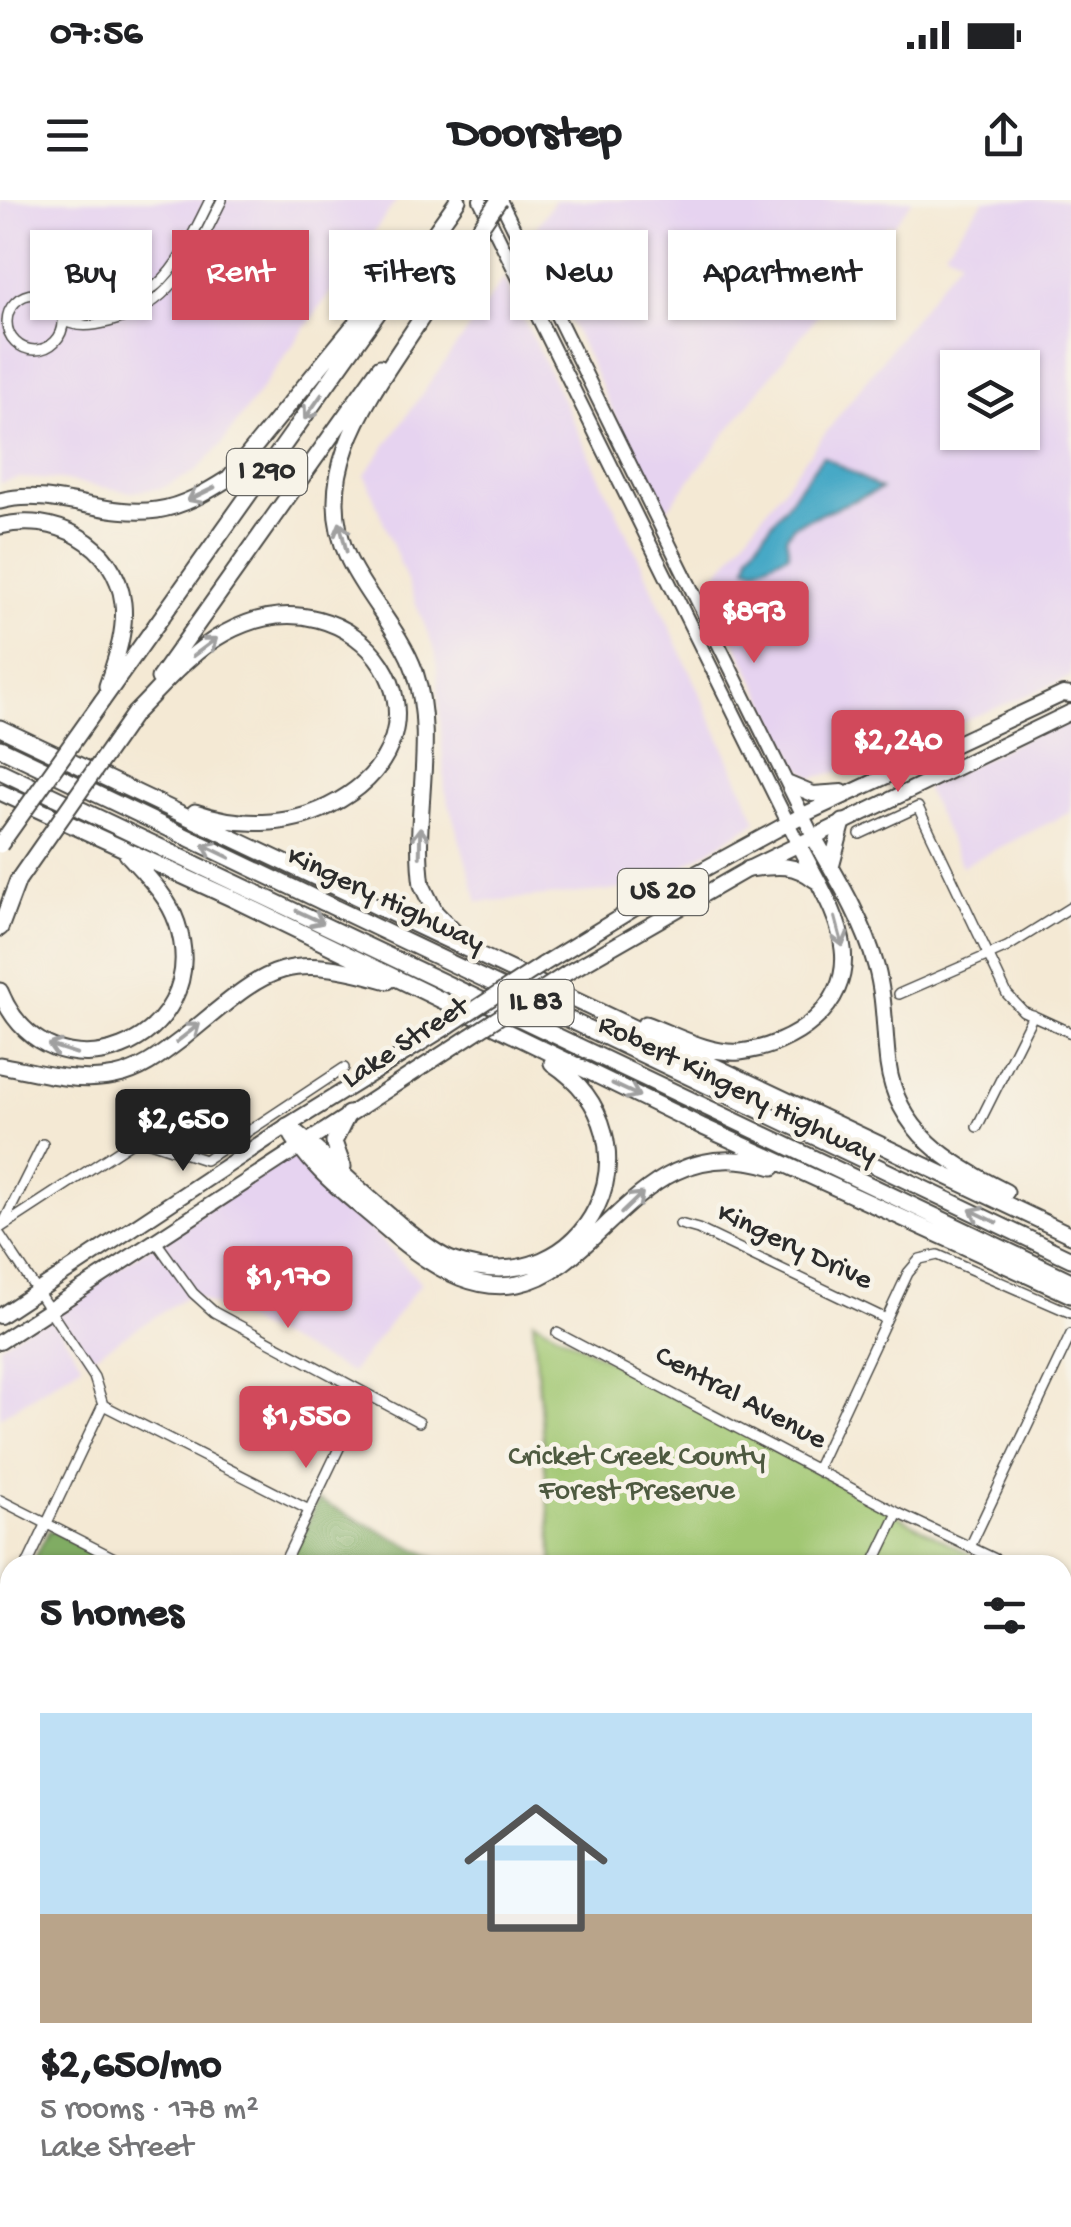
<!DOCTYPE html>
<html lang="en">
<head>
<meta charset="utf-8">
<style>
	:root { --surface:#fff; --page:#f2f2f2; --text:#202124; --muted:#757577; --line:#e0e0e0; --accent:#d1495b }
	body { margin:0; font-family:"Gochi Hand",sans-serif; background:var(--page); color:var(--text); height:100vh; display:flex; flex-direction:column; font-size:38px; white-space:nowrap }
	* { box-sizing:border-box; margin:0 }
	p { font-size:32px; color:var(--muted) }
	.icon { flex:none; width:55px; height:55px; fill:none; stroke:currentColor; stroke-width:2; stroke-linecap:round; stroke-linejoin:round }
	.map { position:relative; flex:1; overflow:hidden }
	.details { position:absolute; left:0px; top:1355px; width:1072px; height:672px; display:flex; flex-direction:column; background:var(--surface); border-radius:30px 30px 0 0; box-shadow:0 2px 8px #0004 }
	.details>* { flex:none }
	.hud { position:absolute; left:30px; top:30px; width:1012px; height:90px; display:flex; gap:20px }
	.tools { position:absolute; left:940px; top:150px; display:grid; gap:20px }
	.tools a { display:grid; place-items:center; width:100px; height:100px; border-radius:0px; background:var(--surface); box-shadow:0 2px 8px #0004; font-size:50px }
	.price { position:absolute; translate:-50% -85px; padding:0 22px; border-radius:10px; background:var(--accent); color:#fff; font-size:32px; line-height:65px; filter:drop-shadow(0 2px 5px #0008) }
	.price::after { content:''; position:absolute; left:50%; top:60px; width:30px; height:22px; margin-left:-15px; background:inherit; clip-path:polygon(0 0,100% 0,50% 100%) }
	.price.on { background:#222; color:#fff }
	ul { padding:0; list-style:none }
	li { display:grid; align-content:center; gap:20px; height:530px; padding:0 40px }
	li+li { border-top:2px solid var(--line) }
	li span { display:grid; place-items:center; height:310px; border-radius:0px; color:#555 }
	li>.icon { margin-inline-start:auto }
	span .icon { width:180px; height:180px; fill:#fffc; stroke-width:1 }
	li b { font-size:42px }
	h2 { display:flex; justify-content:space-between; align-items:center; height:120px; padding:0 40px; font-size:42px }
	.chip { padding:0 35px; border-radius:0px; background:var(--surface); box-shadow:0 2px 8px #0004; font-size:35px; line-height:90px }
	.chip.on { background:var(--accent); color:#fff }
	.status { display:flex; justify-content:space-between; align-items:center; height:70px; padding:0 50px; background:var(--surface); direction:ltr }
	.status svg { height:28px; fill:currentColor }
	header { display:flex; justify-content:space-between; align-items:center; height:130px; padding:0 40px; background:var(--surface); font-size:45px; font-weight:700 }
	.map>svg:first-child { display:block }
	.built { fill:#e6d3f0; fill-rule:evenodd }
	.green { fill:#a1c772; stroke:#66794e; stroke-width:2.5 }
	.forest { fill:#80ac64; stroke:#566c48; stroke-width:2.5 }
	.water { fill:#47a9c6; stroke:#396a78; stroke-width:2.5 }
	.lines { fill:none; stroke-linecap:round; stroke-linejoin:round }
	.street-casing { stroke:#494844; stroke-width:12 }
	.secondary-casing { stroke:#494844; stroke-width:16 }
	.primary-casing { stroke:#494844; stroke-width:18 }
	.highway-casing { stroke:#494844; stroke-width:19 }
	.street { stroke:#fff; stroke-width:9 }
	.secondary { stroke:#fff; stroke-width:12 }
	.primary { stroke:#fff; stroke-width:14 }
	.highway { stroke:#fff; stroke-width:15 }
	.primary-bridge-casing { stroke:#494844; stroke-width:18; stroke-linecap:butt }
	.highway-bridge-casing { stroke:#494844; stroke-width:19; stroke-linecap:butt }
	.primary-bridge { stroke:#fff; stroke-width:14 }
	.highway-bridge { stroke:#fff; stroke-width:15 }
	.oneway { stroke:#a0a0a0 }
	.labels { text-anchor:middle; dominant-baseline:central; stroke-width:9; stroke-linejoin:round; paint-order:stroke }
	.shield { fill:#f7f3e8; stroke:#686764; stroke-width:2.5 }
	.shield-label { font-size:28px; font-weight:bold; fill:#2b2b2b }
	.street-label { font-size:30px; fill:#2b2b2b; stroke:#f7f3e8 }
	.park-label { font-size:30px; fill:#4e5a40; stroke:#f7f3e8 }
</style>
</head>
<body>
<div class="status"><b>07:56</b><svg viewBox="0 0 49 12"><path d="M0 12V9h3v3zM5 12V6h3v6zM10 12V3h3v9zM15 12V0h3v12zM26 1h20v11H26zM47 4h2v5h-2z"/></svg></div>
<header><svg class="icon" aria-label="menu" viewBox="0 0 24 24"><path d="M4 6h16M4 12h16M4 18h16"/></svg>Doorstep<svg class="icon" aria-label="share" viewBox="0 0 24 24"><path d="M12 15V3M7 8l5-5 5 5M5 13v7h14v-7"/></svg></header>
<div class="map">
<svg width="1071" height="2027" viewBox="0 0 1071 2027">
	<rect width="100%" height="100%" fill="#f7f3e8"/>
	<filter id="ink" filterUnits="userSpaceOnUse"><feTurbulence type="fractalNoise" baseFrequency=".01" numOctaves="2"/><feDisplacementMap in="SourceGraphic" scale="20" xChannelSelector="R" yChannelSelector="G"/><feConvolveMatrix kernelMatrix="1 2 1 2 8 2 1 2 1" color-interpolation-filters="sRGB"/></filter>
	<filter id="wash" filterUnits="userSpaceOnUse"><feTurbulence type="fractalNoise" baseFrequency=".0048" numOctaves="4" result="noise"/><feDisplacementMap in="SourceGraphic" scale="40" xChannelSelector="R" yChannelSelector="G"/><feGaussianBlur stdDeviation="2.25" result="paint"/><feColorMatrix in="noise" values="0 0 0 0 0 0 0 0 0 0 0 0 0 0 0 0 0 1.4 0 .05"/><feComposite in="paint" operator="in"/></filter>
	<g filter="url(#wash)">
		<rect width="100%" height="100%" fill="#f4e9d4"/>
		<path class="built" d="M0 0H397L221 245 195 272 162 288 131 292 60 280 19 278 0 283Z
			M555 0H913L893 26 888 24 662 316 530 36Z
			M984 0H1071V477L845 570 812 578 799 567 707 387 960 58 945 50ZM958 168H1022V232H958Z
			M504 78 636 352 757 621 649 687 478 702 445 590 436 454 365 275Z
			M1071 515V612L962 666 925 588Z
			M297 950 421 1083 351 1173 190 1094 87 1160 52 1111Z
			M49 1113 82 1164 0 1217V1145Z"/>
		<path class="green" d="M533 1120 990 1365H553Z
			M1062 1401 1071 1405V1870L1062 1868Z"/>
		<path class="forest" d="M318 1300 449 1365H287Z
			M49 1330 53 1331 120 1365H31Z
			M10 1411V1618L0 1619V1433Z"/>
		<path class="water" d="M823 256 881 289 794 325 786 337 789 353 756 369 747 367 750 352Z
			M1063 1509 1071 1513V1708L1062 1704Z"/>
	</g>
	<g filter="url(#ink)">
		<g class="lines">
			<g class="street-casing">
				<path id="street" d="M7 122a28 28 0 1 1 56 0a28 28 0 1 1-56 0Z
					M64 121C78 128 94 126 109 122 174 105 194 56 222 0
					M64 121C160 98 167 88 210 0
					M860 634 918 607 1007 794 1023 811 1071 833
					M899 794 1007 747 1071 707
					M977 927 1033 815
					M680 1024 698 1029 886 1119
					M2 1026 43 944
					M0 1028 138 938 205 960 344 868
					M0 1035 94 1177 103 1205 309 1310
					M155 1040 193 1093 214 1112 419 1222
					M557 1133 898 1313 1008 1365
					M817 1268 908 1073 920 1059 938 1055 1071 1113
					M0 1300 128 1365
					M970 1347 1071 1134
					M27 1365 103 1205
					M283 1365 365 1194
					M873 1365 898 1313
					M1062 1391 1071 1395
					M0 1424 10 1402
					M1062 1949 1071 1931
					M34 2027 39 2018
					M164 2027 169 2018
					M293 2027 298 2018
					M842 2027 847 2018
					M1025 2027 1030 2018"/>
			</g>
			<g class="secondary-casing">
				<path id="secondary" d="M480 0 798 643
					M500 0 813 636
					M0 1851H10
					M1062 1877 1071 1878
					M555 2027 559 2018"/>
			</g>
			<g class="primary-casing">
				<path id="primary" d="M789 584 813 594 842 592
					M542 765 648 700 803 615 1063 494 1071 495
					M567 773 748 669 1071 512
					M0 1116 287 926 450 825
					M0 1142 470 836"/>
			</g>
			<g class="highway-casing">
				<path id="highway" d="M445 79C400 164 300 256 349 360 368 399 401 432 415 472 437 539 412 616 422 685L435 712 467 745
					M0 301C53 287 104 318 157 310 184 306 207 292 229 278L388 84
					M0 326C54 312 116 343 123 403 126 432 116 459 107 486
					M159 478 380 167
					M102 501 458 0
					M134 514C162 486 190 452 225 433 358 361 475 532 329 606 287 627 238 627 195 612
					M0 528 1071 1035
					M0 548 1071 1059
					M0 571 1071 1081
					M0 592 231 698 701 926 1071 1095
					M813 636C836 676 864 721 876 766 885 798 884 832 888 864 897 932 950 964 1006 992
					M831 667 843 622
					M748 669C775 666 793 662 815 680
					M0 728 18 680
					M0 791C48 910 217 843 177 723 168 696 146 675 127 654
					M645 824C673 834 710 855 740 852 793 846 850 807 843 749 839 712 814 677 798 643
					M0 865C37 872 77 884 115 876 141 871 161 855 182 839 266 771 278 749 388 781
					M287 926C309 969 352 998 388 1030 586 1204 594 910 773 967
					M294 931C332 961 415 1047 454 1061 588 1107 667 939 552 863
					M343 967 334 942 348 914"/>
			</g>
			<use href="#street" class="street"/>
			<use href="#secondary" class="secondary"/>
			<use href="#primary" class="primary"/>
			<use href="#highway" class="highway"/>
			<g class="primary-bridge-casing">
				<path id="primary-bridge" d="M450 825 542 765
					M470 836 567 773"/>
			</g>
			<g class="highway-bridge-casing">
				<path id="highway-bridge" d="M445 79 499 0
					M0 645 102 501
					M18 680 134 514"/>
			</g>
			<use href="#primary-bridge" class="primary-bridge"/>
			<use href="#highway-bridge" class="highway-bridge"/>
		</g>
		<defs><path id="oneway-shaft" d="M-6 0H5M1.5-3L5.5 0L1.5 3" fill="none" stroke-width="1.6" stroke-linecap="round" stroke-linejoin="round" transform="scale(2.5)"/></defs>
		<g class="oneway">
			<use href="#oneway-shaft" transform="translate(313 207) rotate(125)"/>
			<use href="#oneway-shaft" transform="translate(201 294) rotate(154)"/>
			<use href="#oneway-shaft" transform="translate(343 337) rotate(-104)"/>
			<use href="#oneway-shaft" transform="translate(205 447) rotate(-37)"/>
			<use href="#oneway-shaft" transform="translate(420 642) rotate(-89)"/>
			<use href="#oneway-shaft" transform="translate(216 651) rotate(-154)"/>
			<use href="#oneway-shaft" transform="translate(310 717) rotate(25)"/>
			<use href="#oneway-shaft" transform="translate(839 732) rotate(75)"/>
			<use href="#oneway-shaft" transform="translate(188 833) rotate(-38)"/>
			<use href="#oneway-shaft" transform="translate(62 849) rotate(-162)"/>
			<use href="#oneway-shaft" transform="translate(626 890) rotate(25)"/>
			<use href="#oneway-shaft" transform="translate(632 1003) rotate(-44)"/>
			<use href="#oneway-shaft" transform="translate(983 1016) rotate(-154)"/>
		</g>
	</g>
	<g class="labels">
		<g class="shield">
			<rect x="227" y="249" width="80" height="46" rx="8"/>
			<rect x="618" y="669" width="90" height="46" rx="8"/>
			<rect x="498.5" y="780" width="75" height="46" rx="8"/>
		</g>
		<g class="shield-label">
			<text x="267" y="272">I 290</text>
			<text x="663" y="692">US 20</text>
			<text x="536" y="803">IL 83</text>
		</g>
		<g class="street-label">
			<text transform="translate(385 701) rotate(25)">Kingery Highway</text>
			<text transform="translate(406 844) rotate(-33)">Lake Street</text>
			<text transform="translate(737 891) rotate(26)">Robert Kingery Highway</text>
			<text transform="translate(794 1048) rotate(25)">Kingery Drive</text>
			<text transform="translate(740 1199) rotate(28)">Central Avenue</text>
		</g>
		<g class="park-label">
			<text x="637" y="1258">Cricket Creek County<tspan x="637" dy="34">Forest Preserve</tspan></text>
		</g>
	</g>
</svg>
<div class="tools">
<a><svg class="icon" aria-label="layers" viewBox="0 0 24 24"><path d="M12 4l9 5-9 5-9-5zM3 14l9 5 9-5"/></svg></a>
</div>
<b class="price" style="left:754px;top:466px">$893</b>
<b class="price" style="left:898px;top:595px">$2,240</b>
<b class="price on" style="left:183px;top:974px">$2,650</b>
<b class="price" style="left:288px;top:1131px">$1,170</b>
<b class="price" style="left:306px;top:1271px">$1,550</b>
<div class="hud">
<a class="chip">Buy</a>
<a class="chip on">Rent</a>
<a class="chip">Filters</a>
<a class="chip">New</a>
<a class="chip">Apartment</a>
</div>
<section class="details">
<h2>5 homes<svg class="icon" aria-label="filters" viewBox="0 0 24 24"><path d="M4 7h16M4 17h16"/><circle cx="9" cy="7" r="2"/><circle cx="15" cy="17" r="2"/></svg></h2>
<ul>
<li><span style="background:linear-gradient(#bfe0f5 65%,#b9a48a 0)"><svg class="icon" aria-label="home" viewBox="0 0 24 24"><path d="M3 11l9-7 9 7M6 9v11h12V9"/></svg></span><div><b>$2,650/mo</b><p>5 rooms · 178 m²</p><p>Lake Street</p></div></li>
</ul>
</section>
</div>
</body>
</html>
